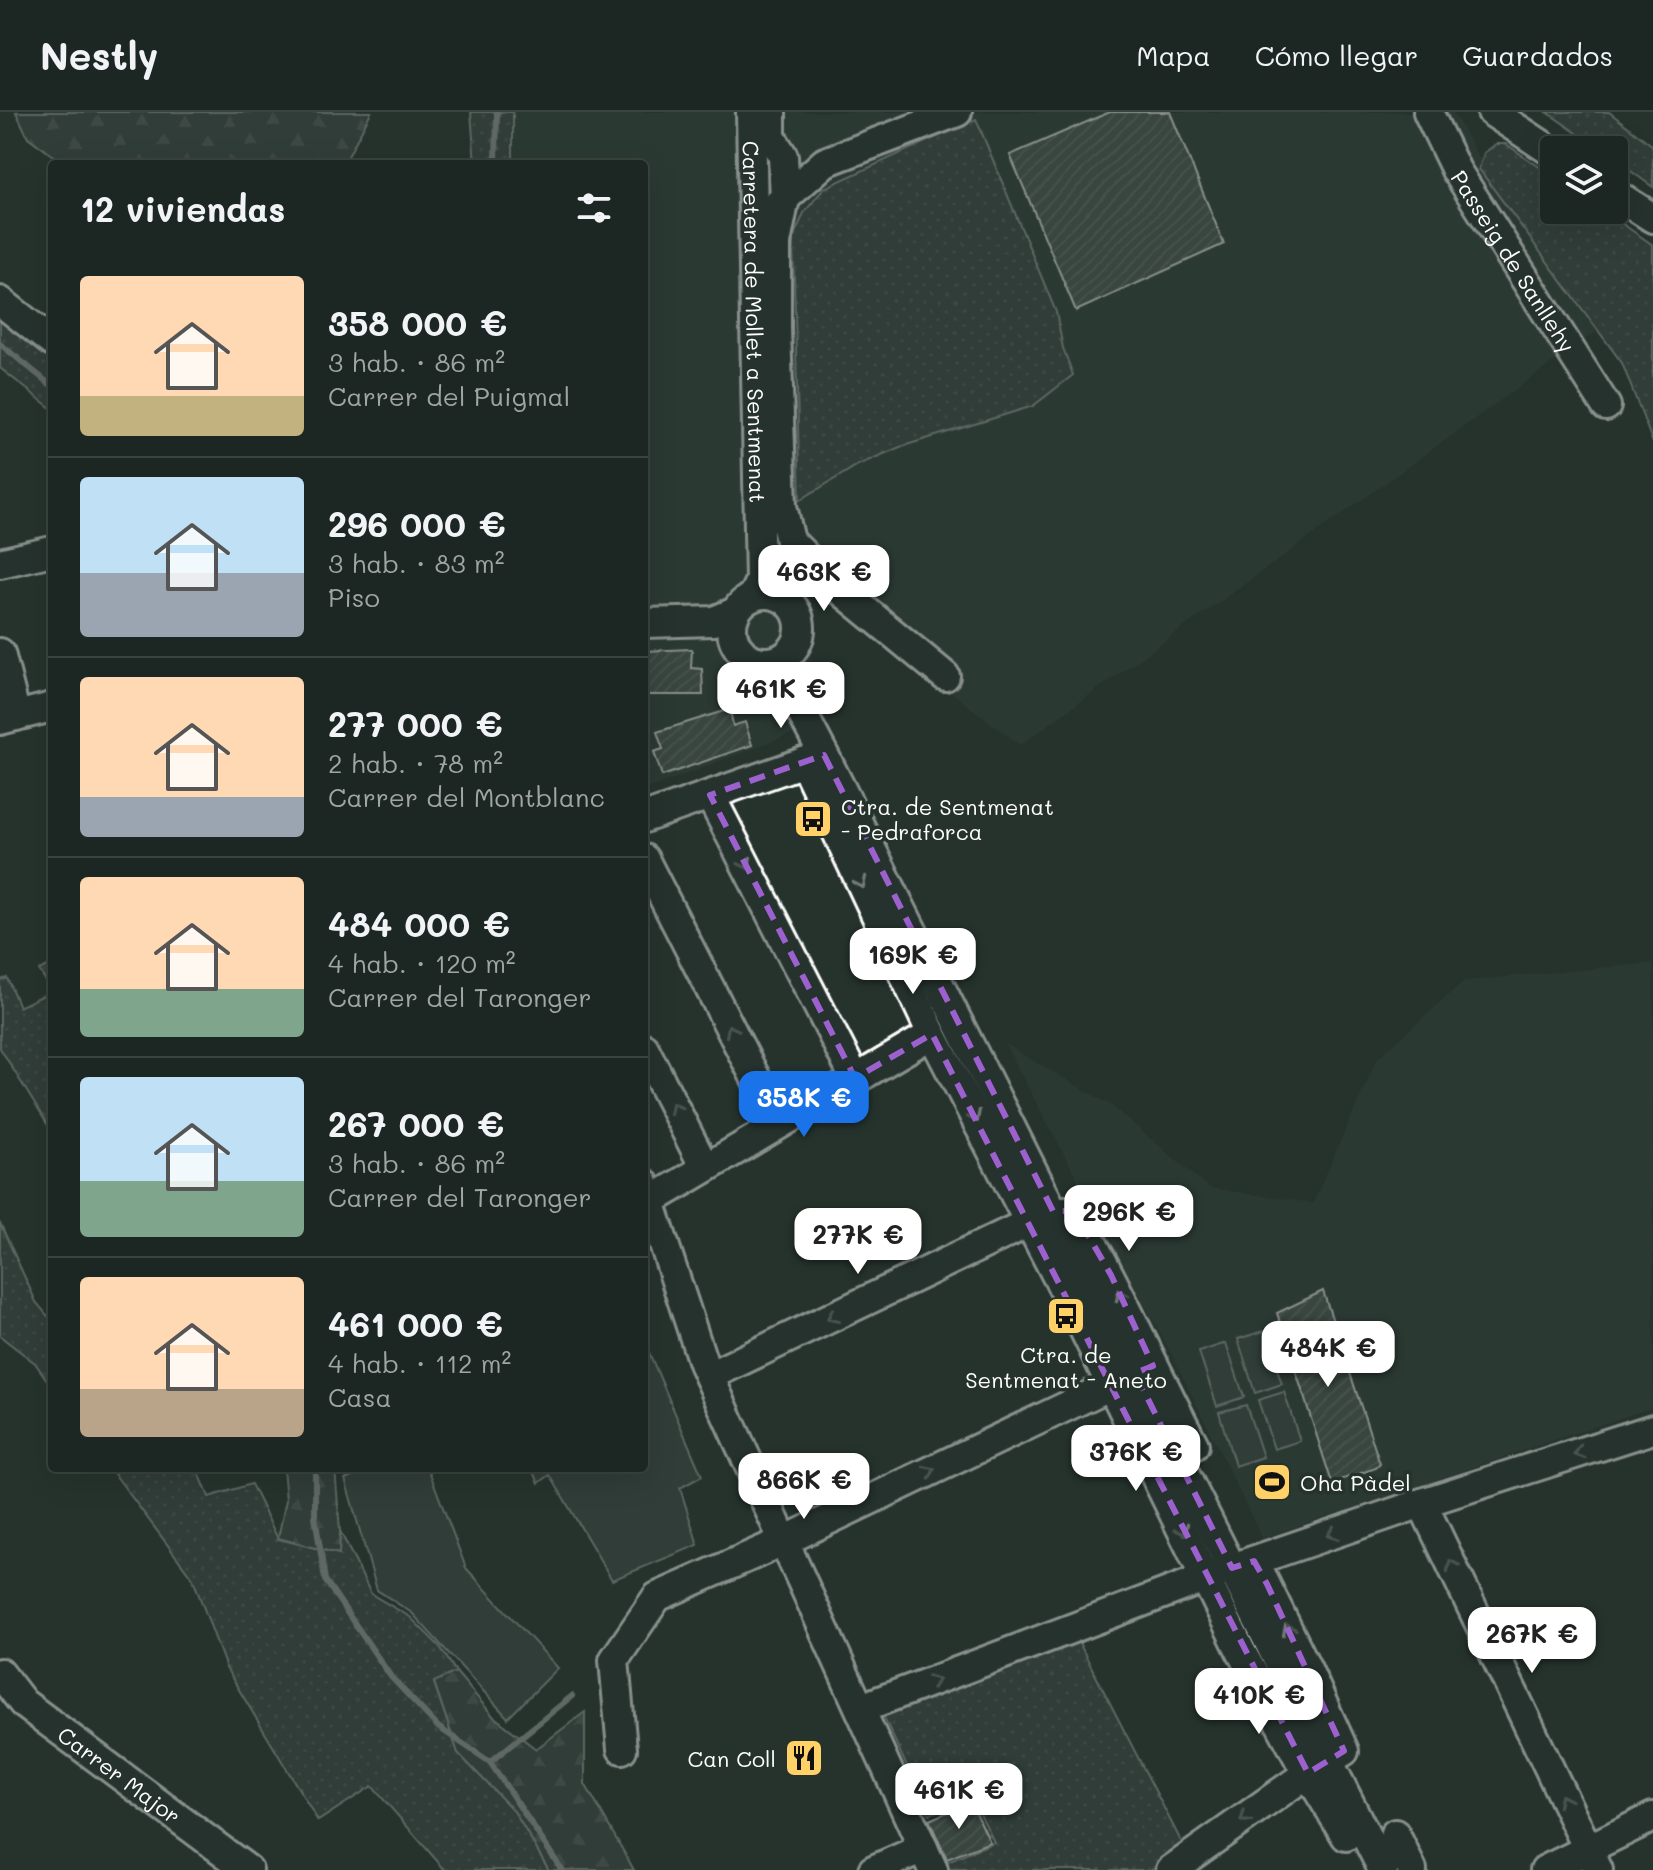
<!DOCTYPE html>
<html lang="es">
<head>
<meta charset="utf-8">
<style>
	:root { --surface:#1c2622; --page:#252e2a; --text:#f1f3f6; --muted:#a0a5a5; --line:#3a4340; --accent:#1a73e8 }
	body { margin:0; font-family:Mali,sans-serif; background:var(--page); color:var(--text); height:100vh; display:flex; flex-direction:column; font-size:30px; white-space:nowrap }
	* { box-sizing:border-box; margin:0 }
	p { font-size:26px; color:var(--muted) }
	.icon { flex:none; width:44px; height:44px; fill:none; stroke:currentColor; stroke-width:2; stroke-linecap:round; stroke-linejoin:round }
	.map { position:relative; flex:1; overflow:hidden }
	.details { position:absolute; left:48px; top:48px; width:600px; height:1312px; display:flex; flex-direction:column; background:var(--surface); border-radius:8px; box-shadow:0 8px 32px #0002,0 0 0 2px var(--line) }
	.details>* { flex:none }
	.fabs { position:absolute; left:1540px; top:24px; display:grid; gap:16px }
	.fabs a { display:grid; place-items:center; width:88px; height:88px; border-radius:8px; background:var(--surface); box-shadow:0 8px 32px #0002,0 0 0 2px var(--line); font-size:40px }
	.price { position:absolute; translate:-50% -68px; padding:0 18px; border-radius:16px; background:#fff; color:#222; font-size:26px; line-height:52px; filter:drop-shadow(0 2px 4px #0008) }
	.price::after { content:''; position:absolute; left:50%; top:48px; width:24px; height:18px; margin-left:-12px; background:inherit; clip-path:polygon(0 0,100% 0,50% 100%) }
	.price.selected { background:var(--accent); color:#fff }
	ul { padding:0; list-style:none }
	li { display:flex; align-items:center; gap:24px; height:200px; padding:0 32px }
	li+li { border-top:2px solid var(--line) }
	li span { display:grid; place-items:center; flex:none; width:224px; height:160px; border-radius:8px; color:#555 }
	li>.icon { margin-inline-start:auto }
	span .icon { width:96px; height:96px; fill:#fffc; stroke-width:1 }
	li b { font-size:34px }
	h2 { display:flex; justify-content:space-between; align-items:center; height:96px; padding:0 32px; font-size:34px }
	header { display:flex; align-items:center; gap:48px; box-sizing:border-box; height:112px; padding:0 40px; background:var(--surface); border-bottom:2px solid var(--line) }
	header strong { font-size:38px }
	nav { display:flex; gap:44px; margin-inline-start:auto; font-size:28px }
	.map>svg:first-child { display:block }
	.built { fill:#333f3a }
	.green { fill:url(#green-dots); stroke:#9ea4a2; stroke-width:2 }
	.forest { fill:url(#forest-firs); stroke:#9ea4a2; stroke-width:2 }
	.pitch { fill:#3e4944; stroke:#9ea4a2; stroke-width:2 }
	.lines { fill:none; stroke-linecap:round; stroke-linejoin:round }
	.stream { stroke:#a4a9a7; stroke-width:6 }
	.building { fill:url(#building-hatch); stroke:#fff; stroke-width:2 }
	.minor-casing { stroke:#fff; stroke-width:34 }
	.minor { stroke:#26332d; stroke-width:28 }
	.oneway { stroke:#727a76 }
	.marked { fill:none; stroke:#9c61cf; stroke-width:6; stroke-dasharray:16 10; stroke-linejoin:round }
	.labels { text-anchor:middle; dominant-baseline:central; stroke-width:7; stroke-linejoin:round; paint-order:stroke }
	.street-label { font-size:22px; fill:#fff; stroke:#26332d }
	.poi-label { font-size:22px; fill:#fff; stroke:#26332d; text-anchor:start }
</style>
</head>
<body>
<header>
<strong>Nestly</strong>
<nav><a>Mapa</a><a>Cómo llegar</a><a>Guardados</a></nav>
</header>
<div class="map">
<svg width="1653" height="1758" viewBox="0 0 1653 1758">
	<defs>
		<pattern id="green-dots" width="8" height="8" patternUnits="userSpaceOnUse" patternTransform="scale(2)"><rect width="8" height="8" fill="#3e4944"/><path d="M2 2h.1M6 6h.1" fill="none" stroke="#5b6460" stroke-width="1.8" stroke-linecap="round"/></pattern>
		<pattern id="forest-firs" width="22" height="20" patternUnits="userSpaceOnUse" patternTransform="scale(2)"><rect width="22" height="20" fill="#3e4944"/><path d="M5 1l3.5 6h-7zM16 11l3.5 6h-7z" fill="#5b6460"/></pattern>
		<pattern id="building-hatch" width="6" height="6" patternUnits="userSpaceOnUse" patternTransform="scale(2)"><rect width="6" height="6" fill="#515c57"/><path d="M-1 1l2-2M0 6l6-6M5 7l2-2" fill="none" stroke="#6b7470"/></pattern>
	</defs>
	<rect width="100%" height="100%" fill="#26332d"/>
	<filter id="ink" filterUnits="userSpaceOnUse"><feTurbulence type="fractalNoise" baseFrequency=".0125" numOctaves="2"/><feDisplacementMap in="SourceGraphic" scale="16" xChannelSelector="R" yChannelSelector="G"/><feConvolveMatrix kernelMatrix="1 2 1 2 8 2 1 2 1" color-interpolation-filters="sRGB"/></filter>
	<g filter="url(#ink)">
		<path class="built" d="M513 0H1453L1482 51 1600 217 1020 633 797 462 823 610 644 678V52H513Z
			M1653 851V1295L1262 1426 1176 1251 1005 932 1112 994 1209 1076 1313 1091 1377 947 1464 869Z"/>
		<path class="green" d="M471 0H513V52H475Z
			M1547 0H1609L1653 34V75L1614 47V38H1601Z
			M976 7 1056 200 1063 236 1073 263 1033 294 900 335 858 353 800 388 793 127 804 101 824 76Z
			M1496 32H1506L1554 65V98H1602L1653 133V331L1622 251 1479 57 1484 41Z
			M0 203 52 243V297L0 256Z
			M52 852V1020L0 936V868L7 866 19 895 52 879 39 858Z
			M0 1111 36 1190 52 1209V1275L35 1251 0 1224Z
			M110 1356H197L209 1385 251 1372 278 1427 339 1442 340 1419 371 1482 410 1505 440 1535 456 1560 434 1571 458 1641 514 1699 549 1758H445L372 1674 318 1709 226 1556 193 1467Z
			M1076 1525 1184 1735 1150 1758H946L943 1752 994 1730 973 1687 929 1702 881 1599Z"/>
		<path class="forest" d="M16 0H371L344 52H64L28 25Z
			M283 1356H335L340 1419 339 1442 278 1426 286 1388Z
			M456 1560 493 1604 536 1637 585 1600V1672L634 1758H549L514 1699 458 1641 434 1570Z"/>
		<path class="pitch" d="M1264 1219 1282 1272 1255 1281 1238 1227Z
			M644 1229 702 1364 680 1376 698 1433 612 1468 550 1363 539 1371 532 1356H644Z
			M1226 1231 1244 1285 1217 1294 1199 1240Z
			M1284 1280 1300 1329 1274 1337 1258 1288Z
			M1246 1293 1263 1345 1235 1354 1219 1300Z
			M376 1356H428L466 1456 558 1556 508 1606 412 1501 377 1478 345 1367Z"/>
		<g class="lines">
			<path class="stream" d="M496 52 497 0
				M0 232 52 274
				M315 1356V1404L325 1468 391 1565 438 1615 490 1650 562 1758
				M490 1650 572 1584"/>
		</g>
		<path class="building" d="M1110 0H1170L1224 132 1076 199 1010 43Z
			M692 537 691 556 702 557 703 583H644V539Z
			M730 597 733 614 745 610 752 633 662 664 654 640 663 637 657 620Z
			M1323 1179 1380 1352 1376 1356 1332 1371 1277 1201Z
			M971 1690 990 1730 947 1747 929 1708Z"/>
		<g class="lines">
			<g class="minor-casing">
				<g id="minor">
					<path id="s1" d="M751 0 760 469 752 485"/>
					<path d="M771 0V25L783 44 785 86 776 131V217L782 394 790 429 832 471 945 564"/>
					<path id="s2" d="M1428 0 1456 58 1606 294"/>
					<path d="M1492 0 1554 41"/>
					<path d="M1614 81 1653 106"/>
					<path d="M776 94 825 50 957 0"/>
					<path d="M0 189 52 230"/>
					<path d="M0 451 52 439"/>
					<circle cx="766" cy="516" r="34"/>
					<path d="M644 511 714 509 735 500"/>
					<path d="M0 541 16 604"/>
					<path d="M764 551 785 569 824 643 1383 1758"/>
					<path d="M0 608 52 595"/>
					<path d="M804 650 932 922 1077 1203 1241 1539 1301 1650 1346 1724"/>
					<path d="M710 683 855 966"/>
					<path d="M644 706 821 644"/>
					<path d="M644 747 779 1012"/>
					<path d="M644 936 705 1056"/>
					<path d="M644 1071 703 1251 933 1758"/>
					<path d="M650 1089 932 922"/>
					<path d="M709 1264 1053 1099H1074C1119 1175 1153 1255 1194 1333"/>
					<path d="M1422 1391 1598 1758"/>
					<path id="s3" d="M0 1561 23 1591 248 1758"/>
					<path d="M861 1596 1232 1456 1422 1391 1653 1317"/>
					<path d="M622 1637 614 1548 657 1485 784 1429 1126 1266"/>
					<path d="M1395 1722 1412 1758"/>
					<path d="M873 1758 923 1736"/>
					<path d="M1171 1758 1308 1661 1344 1639 1307 1557 1254 1449"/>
					<path d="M1545 1758 1653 1705"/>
				</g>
			</g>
			<use href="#minor" class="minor"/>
		</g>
		<defs><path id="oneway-chevron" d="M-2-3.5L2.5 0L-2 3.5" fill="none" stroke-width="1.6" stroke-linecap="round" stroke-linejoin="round" transform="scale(2)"/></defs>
		<g class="oneway">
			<use href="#oneway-chevron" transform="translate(746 752) rotate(63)"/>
			<use href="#oneway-chevron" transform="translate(861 771) rotate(65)"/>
			<use href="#oneway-chevron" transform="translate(731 918) rotate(-117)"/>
			<use href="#oneway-chevron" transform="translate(675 996) rotate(-117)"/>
			<use href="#oneway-chevron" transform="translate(975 1005) rotate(63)"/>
			<use href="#oneway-chevron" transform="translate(1121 1183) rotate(-115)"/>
			<use href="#oneway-chevron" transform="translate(832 1205) rotate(154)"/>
			<use href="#oneway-chevron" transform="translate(1579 1341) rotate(162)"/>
			<use href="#oneway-chevron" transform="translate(930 1359) rotate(-26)"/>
			<use href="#oneway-chevron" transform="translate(1183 1418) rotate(64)"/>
			<use href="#oneway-chevron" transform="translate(1332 1422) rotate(161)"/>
			<use href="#oneway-chevron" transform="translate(1452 1453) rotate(-115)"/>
			<use href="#oneway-chevron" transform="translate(1288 1517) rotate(-116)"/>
			<use href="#oneway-chevron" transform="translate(934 1569) rotate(-21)"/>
			<use href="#oneway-chevron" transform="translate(1563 1688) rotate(-115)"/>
			<use href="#oneway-chevron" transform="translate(1245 1706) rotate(145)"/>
		</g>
	</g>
	<path d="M0 0H1653V1758H0ZM824 643 1053 1099H1074L1111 1163 1153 1254 1135 1261 1232 1456 1254 1449 1267 1472 1344 1639 1308 1661 932 922 855 966 710 683Z" fill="#26332d" fill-opacity=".55" fill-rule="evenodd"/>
	<path class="marked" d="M824 643 1053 1099H1074L1111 1163 1153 1254 1135 1261 1232 1456 1254 1449 1267 1472 1344 1639 1308 1661 932 922 855 966 710 683Z"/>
	<defs>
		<g id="bus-square" transform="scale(2)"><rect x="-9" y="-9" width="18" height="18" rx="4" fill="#ffd166" stroke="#26332d"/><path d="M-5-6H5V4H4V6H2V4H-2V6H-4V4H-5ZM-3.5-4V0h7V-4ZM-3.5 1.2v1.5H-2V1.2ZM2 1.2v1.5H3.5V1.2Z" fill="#111"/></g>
		<g id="stadium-square" transform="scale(2)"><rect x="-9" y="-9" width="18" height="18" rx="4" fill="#ffd166" stroke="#26332d"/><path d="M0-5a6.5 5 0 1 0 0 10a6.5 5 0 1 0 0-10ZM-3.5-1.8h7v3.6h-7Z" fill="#111"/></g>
		<g id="restaurant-square" transform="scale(2)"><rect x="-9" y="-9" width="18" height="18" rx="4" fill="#ffd166" stroke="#26332d"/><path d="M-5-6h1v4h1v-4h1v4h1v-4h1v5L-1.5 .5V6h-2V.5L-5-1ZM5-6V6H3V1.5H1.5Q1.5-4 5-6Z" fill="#111"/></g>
	</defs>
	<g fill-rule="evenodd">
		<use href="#bus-square" x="813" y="707"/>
		<use href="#bus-square" x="1066" y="1204"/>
		<use href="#stadium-square" x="1272" y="1370"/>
		<use href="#restaurant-square" x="804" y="1646"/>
	</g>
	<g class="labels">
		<g class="street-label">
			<text stroke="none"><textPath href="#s2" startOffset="172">Passeig de Sanllehy</textPath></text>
			<text stroke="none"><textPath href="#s1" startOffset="210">Carretera de Mollet a Sentmenat</textPath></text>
			<text stroke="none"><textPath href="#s3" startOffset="158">Carrer Major</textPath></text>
		</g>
		<g class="poi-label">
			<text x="841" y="694">Ctra. de Sentmenat<tspan x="841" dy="25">- Pedraforca</tspan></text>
			<text x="1066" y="1242" text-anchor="middle">Ctra. de<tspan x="1066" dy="25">Sentmenat - Aneto</tspan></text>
			<text x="1300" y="1370">Oha Pàdel</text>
			<text x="776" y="1646" text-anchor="end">Can Coll</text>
		</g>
	</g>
</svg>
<div class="fabs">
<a><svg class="icon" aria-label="layers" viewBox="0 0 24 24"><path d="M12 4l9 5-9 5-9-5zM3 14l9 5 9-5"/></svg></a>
</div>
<b class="price" style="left:824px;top:501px">463K €</b>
<b class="price" style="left:781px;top:618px">461K €</b>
<b class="price" style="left:913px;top:884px">169K €</b>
<b class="price selected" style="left:804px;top:1027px">358K €</b>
<b class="price" style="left:1129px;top:1141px">296K €</b>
<b class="price" style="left:858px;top:1164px">277K €</b>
<b class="price" style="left:1328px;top:1277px">484K €</b>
<b class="price" style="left:1136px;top:1381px">376K €</b>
<b class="price" style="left:804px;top:1409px">866K €</b>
<b class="price" style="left:1532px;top:1563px">267K €</b>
<b class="price" style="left:1259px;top:1624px">410K €</b>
<b class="price" style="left:959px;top:1719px">461K €</b>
<section class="details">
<h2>12 viviendas<svg class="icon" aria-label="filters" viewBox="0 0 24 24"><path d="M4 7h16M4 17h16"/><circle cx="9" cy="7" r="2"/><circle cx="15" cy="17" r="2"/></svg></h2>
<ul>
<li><span style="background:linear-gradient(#ffd9b3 75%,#c2b280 0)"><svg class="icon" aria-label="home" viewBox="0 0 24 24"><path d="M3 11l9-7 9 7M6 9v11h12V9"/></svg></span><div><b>358 000 €</b><p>3 hab. · 86 m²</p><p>Carrer del Puigmal</p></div></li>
<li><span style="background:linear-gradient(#bfe0f5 60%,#9aa5b1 0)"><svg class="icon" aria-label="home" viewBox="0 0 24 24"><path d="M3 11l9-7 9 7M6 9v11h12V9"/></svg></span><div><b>296 000 €</b><p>3 hab. · 83 m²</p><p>Piso</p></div></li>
<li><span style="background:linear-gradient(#ffd9b3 75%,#9aa5b1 0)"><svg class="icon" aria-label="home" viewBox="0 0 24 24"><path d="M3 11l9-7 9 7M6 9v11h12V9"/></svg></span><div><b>277 000 €</b><p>2 hab. · 78 m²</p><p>Carrer del Montblanc</p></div></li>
<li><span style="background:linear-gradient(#ffd9b3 70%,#7fa58c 0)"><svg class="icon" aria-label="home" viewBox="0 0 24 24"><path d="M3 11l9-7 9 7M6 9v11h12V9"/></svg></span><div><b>484 000 €</b><p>4 hab. · 120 m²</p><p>Carrer del Taronger</p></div></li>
<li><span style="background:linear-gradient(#bfe0f5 65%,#7fa58c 0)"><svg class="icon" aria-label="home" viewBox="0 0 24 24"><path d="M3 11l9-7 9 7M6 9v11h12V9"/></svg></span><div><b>267 000 €</b><p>3 hab. · 86 m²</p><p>Carrer del Taronger</p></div></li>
<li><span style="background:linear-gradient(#ffd9b3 70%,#b9a48a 0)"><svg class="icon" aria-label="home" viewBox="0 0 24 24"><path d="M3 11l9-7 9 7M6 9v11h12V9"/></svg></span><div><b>461 000 €</b><p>4 hab. · 112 m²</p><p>Casa</p></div></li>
</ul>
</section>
</div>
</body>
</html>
